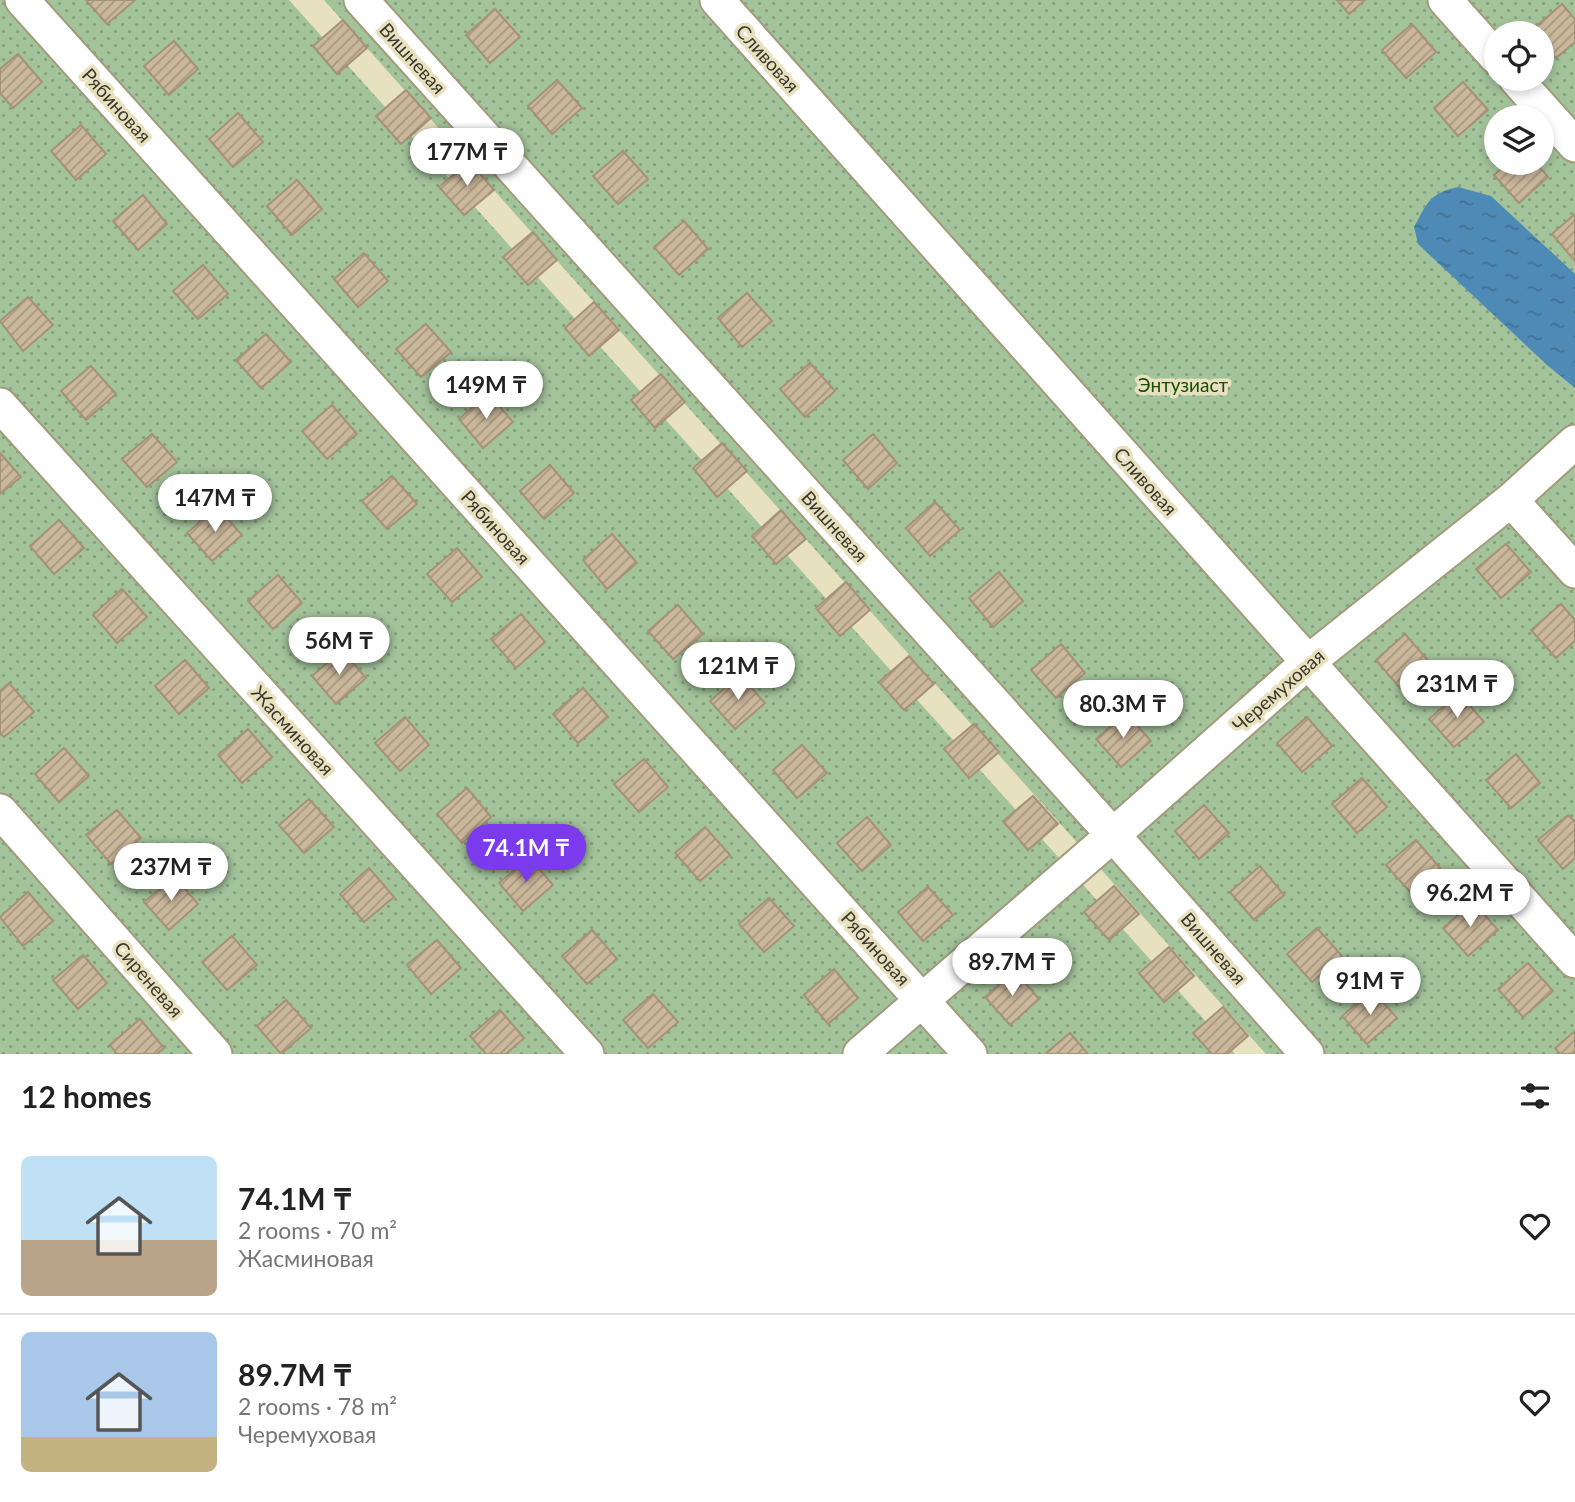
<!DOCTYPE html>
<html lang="en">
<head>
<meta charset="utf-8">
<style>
	:root { --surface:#fff; --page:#f2f2f2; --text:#222; --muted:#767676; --line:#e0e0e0; --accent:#7c3aed }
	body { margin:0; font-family:Lato,sans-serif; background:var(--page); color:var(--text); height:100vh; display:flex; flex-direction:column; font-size:26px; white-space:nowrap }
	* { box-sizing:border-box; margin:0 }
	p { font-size:23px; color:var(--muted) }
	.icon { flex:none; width:38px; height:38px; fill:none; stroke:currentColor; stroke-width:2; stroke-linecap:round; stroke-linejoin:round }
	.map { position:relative; height:1054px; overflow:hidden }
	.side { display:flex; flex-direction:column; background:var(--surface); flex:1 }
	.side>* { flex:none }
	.fabs { position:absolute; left:1484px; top:21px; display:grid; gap:14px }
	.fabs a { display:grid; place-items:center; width:70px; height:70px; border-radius:50%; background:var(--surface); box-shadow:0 4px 10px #0003; font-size:35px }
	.price { position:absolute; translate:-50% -60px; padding:0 16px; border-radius:24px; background:#fff; color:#222; font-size:23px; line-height:46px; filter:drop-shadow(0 2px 4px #0008) }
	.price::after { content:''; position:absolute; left:50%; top:42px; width:21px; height:16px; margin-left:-10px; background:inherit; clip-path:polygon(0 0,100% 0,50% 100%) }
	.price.current { background:var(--accent); color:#fff }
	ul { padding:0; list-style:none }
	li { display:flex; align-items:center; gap:21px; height:175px; padding:0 21px }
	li+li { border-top:2px solid var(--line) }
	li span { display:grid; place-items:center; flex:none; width:196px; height:140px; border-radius:10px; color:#555 }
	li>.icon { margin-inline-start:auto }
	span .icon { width:84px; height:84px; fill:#fffc; stroke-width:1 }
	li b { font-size:30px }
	h2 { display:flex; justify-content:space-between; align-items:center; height:84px; padding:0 21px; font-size:30px }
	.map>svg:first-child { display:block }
	.grass { fill:url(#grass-dots); fill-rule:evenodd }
	.water { fill:url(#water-ripples) }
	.building { fill:url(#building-hatch); stroke:#a59277; stroke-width:2 }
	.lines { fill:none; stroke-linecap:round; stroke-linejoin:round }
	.minor-casing { stroke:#a19b7b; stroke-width:37 }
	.minor { stroke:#fff; stroke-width:33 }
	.labels { text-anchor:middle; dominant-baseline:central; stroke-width:7; stroke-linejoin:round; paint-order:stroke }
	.street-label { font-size:19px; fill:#3b382b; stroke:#e8e1c0 }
	.park-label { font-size:19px; fill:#164f00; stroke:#e8e1c0 }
</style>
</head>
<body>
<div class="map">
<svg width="1575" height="1054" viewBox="0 0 1575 1054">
	<defs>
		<pattern id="grass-dots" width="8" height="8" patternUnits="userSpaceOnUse" patternTransform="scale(1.75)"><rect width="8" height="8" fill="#a3c39b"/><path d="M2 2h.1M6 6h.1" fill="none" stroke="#869f7f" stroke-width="1.8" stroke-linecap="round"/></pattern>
		<pattern id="water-ripples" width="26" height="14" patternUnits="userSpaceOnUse" patternTransform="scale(1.75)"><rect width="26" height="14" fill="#4d8ab5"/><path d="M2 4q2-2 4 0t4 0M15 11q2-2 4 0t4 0" fill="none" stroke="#417293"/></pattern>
		<pattern id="building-hatch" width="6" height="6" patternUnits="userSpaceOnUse" patternTransform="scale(1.75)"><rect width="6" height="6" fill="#cbb89c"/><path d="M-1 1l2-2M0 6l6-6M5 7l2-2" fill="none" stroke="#a6977f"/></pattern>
	</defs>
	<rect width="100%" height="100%" fill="#e8e1c0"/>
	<path class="grass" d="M0 0H289L1235 1054H0Z
		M324 0H1575V1054H1266ZM1496 33H1542V79H1496ZM1496 117H1542V163H1496Z"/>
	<path class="water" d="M1458 187 1491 196 1575 274V388L1547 365 1418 244 1414 227C1427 203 1430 193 1458 187Z"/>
	<path class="building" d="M86 0H135L107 24Z
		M1337 0H1365L1349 14Z
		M1562 4 1575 19V42L1556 58 1542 41V33H1535L1532 30Z
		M495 9 520 37 490 63 466 35Z
		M343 20 367 48 337 74 313 46Z
		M1412 24 1436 52 1406 78 1382 50Z
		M174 41 198 69 169 95 144 66Z
		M18 54 42 82 13 108 0 93V69Z
		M557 80 582 108 552 134 528 106Z
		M1463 82 1488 110 1458 136 1434 108Z
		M406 90 431 118 401 144 376 116Z
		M238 113 263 142 233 167 209 139Z
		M81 125 106 154 76 180 51 151Z
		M623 151 648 179 618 204 593 176Z
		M469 161 494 190 464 215 439 187Z
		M1508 163H1536L1548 177 1519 203 1494 175Z
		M297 180 322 209 292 235 267 206Z
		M143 195 167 224 138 250 113 221Z
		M1575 214V261L1552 234Z
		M684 221 708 249 679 275 654 247Z
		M533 232 557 260 528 285 503 257Z
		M364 253 388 281 358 307 334 279Z
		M203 265 228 294 198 319 173 291Z
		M747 293 772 321 742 347 718 318Z
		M28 297 53 325 23 351 0 321Z
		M594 302 619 330 589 356 565 328Z
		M426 324 451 352 421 377 396 349Z
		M266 334 291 362 261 388 236 360Z
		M810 363 835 391 805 417 780 389Z
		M91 366 116 394 86 420 61 391Z
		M661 374 685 402 655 428 631 400Z
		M488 393 513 422 483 448 459 419Z
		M332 405 357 434 327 459 302 431Z
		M152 434 177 462 147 487 122 459Z
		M873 434 897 463 868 489 843 460Z
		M722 443 747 471 717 497 693 468Z
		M0 453 21 477 0 494Z
		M550 465 574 493 544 519 520 491Z
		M392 476 417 504 387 529 362 501Z
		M935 502 960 530 930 556 906 528Z
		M217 507 242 535 212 561 187 533Z
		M781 510 806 539 776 564 752 536Z
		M59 520 84 548 54 574 30 546Z
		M612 534 637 563 607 589 583 560Z
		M1506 544 1531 572 1501 598 1476 569Z
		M457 548 482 577 452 602 427 574Z
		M999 572 1023 601 993 627 969 598Z
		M278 575 302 603 273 629 248 601Z
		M846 582 870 610 840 636 816 608Z
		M122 589 147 617 117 643 93 615Z
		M1561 604 1575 620V641L1556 658 1531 630Z
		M678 605 703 634 673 659 648 631Z
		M521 614 545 642 516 668 491 639Z
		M1405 634 1430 663 1400 688 1376 660Z
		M1061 644 1085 673 1056 698 1031 670Z
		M342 650 366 678 336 704 312 676Z
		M909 656 934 684 904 710 879 682Z
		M185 660 209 688 179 714 155 686Z
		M740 675 765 703 735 729 710 701Z
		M9 683 34 712 4 737 0 733V691Z
		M583 688 608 717 578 743 553 714Z
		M1459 693 1484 722 1454 747 1429 719Z
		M1126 713 1151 741 1121 767 1096 739Z
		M405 717 429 745 400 771 375 743Z
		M1307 717 1332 746 1302 772 1277 743Z
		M974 724 999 752 969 778 944 749Z
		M248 729 272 757 242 783 218 755Z
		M802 745 827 773 797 798 773 770Z
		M64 748 89 776 59 802 35 774Z
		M1516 754 1540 783 1511 808 1486 780Z
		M644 759 668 787 639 812 614 784Z
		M1362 778 1387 807 1357 833 1332 804Z
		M467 788 491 817 462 843 437 814Z
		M1033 796 1058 824 1028 850 1003 821Z
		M309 799 334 827 304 853 279 825Z
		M1204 805 1229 833 1199 859 1175 831Z
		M117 810 141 838 111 864 86 835Z
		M1568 815 1575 822V858L1563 869 1538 840Z
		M867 817 891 845 862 871 837 843Z
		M705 827 730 855 700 881 675 853Z
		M1416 840 1440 868 1411 893 1386 865Z
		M529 857 553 885 523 911 499 883Z
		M1260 866 1284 895 1254 920 1230 892Z
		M369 868 394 897 364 922 340 894Z
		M174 876 198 904 169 930 144 902Z
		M1114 886 1139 914 1109 940 1084 912Z
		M928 887 953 915 923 941 898 912Z
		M28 892 53 921 23 946 0 917Z
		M769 898 794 926 764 952 739 924Z
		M1473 902 1498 930 1468 956 1443 928Z
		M1317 928 1342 956 1312 982 1287 954Z
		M592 930 617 959 587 984 562 956Z
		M232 936 257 965 227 990 202 962Z
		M437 940 461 968 431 994 407 965Z
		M1169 947 1194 976 1164 1002 1139 973Z
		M83 955 107 983 78 1009 53 980Z
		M1528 963 1553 991 1523 1017 1498 989Z
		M834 969 858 998 828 1024 804 995Z
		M1015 971 1039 999 1010 1025 985 997Z
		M1372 990 1397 1018 1367 1044 1342 1016Z
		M653 994 678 1022 648 1048 623 1020Z
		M286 1000 311 1028 281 1054 257 1026Z
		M1223 1007 1248 1036 1227 1054H1212L1193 1033Z
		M500 1010 524 1038 506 1054H486L470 1036Z
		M140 1019 164 1048 157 1054H117L110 1045Z
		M1575 1031V1054H1560L1555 1048Z
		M1070 1033 1088 1054H1045Z"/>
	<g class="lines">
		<g class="minor-casing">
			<path id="minor" d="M22 0 970 1054
				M361 0 1113 835 1307 1054
				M717 0 1575 961
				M1445 0 1496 57
				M1516 79 1575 145
				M0 405 587 1054
				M1511 500 1575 571
				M0 811 215 1054
				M860 1054 1113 835 1308 662 1511 500 1575 442"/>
		</g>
		<use href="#minor" class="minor"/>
	</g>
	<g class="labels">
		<g class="street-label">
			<text transform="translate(413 58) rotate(48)">Вишневая</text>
			<text transform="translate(768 58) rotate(48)">Сливовая</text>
			<text transform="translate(117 105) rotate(48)">Рябиновая</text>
			<text transform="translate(1146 481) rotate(48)">Сливовая</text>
			<text transform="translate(835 526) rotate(48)">Вишневая</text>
			<text transform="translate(496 527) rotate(48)">Рябиновая</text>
			<text transform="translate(1278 690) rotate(-41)">Черемуховая</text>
			<text transform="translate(293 730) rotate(48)">Жасминовая</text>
			<text transform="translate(876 948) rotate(48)">Рябиновая</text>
			<text transform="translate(1214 948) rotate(49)">Вишневая</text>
			<text transform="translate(149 979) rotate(49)">Сиреневая</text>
		</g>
		<g class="park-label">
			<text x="1183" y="384">Энтузиаст</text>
		</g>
	</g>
</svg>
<div class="fabs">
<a><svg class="icon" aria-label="locate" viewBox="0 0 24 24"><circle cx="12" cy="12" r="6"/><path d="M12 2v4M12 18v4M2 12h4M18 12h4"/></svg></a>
<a><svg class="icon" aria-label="layers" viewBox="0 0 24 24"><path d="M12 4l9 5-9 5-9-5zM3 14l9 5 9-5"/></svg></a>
</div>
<b class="price" style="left:467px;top:188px">177M ₸</b>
<b class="price" style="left:486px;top:421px">149M ₸</b>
<b class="price" style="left:215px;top:534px">147M ₸</b>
<b class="price" style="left:339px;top:677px">56M ₸</b>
<b class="price" style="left:738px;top:702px">121M ₸</b>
<b class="price" style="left:1457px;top:720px">231M ₸</b>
<b class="price" style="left:1123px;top:740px">80.3M ₸</b>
<b class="price current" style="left:526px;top:884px">74.1M ₸</b>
<b class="price" style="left:171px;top:903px">237M ₸</b>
<b class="price" style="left:1470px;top:929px">96.2M ₸</b>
<b class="price" style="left:1012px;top:998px">89.7M ₸</b>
<b class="price" style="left:1370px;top:1017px">91M ₸</b>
</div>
<section class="side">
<h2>12 homes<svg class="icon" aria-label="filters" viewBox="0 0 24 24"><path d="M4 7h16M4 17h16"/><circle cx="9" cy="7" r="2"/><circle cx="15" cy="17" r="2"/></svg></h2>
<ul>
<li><span style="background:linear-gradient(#bfe0f5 60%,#b9a48a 0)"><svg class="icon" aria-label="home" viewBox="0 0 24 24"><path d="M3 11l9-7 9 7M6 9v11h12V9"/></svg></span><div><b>74.1M ₸</b><p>2 rooms · 70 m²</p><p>Жасминовая</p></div><svg class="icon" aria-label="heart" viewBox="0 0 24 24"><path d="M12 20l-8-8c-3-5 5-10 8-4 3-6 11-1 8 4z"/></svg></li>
<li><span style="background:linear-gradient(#a9c7e8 75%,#c2b280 0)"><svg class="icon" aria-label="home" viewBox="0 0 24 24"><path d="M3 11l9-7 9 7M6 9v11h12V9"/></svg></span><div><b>89.7M ₸</b><p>2 rooms · 78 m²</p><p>Черемуховая</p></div><svg class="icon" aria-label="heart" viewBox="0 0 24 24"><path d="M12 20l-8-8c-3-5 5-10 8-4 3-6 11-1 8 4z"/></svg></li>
</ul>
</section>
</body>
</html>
